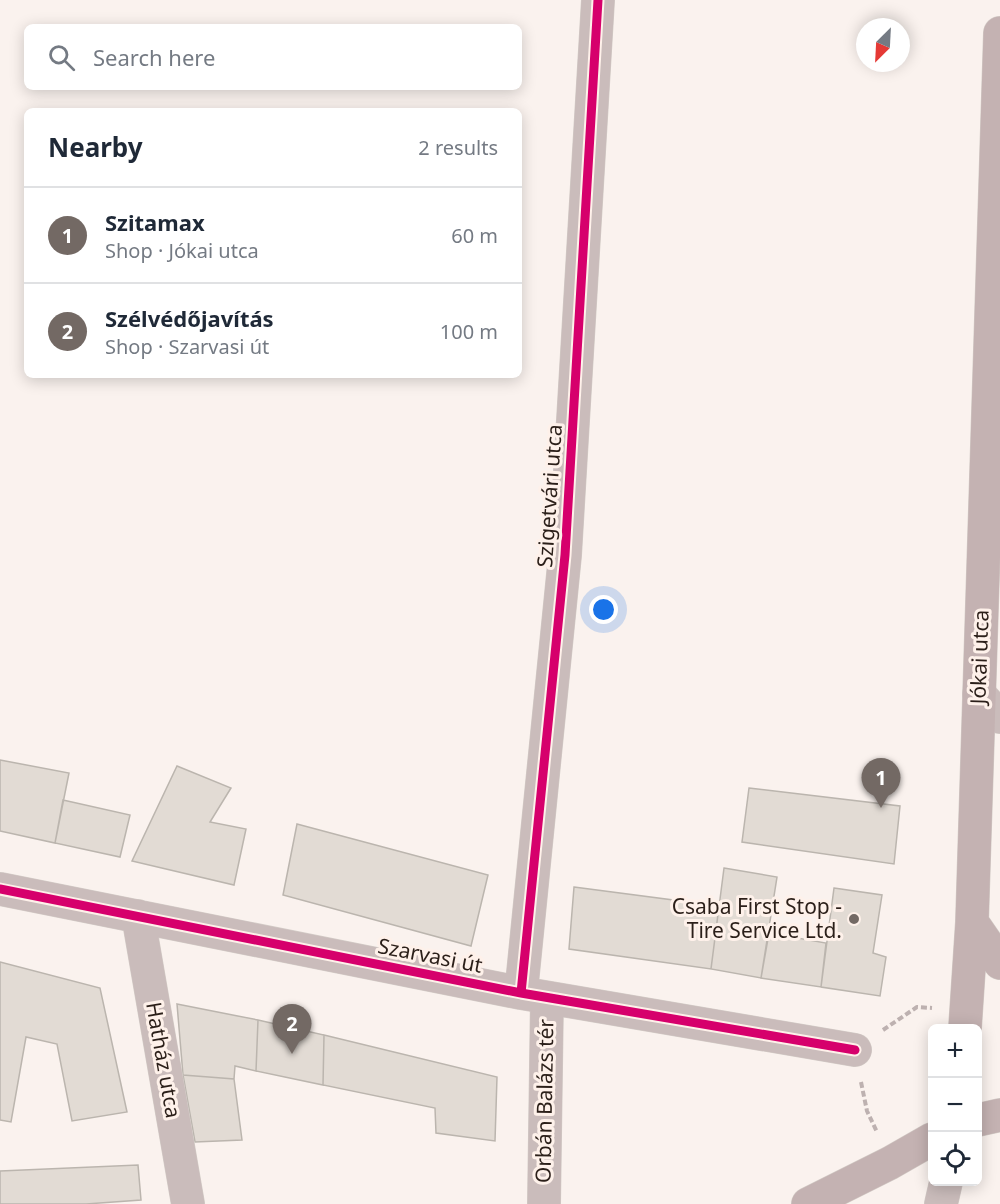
<!DOCTYPE html>
<meta charset="utf-8">
<style>
:root{--surface:#fff;--page:#f2f2f3;--text:#1f2937;--muted:#747a83;--line:#e0e1e3;--accent:#736964}
body{margin:0;font-family:"Noto Sans",sans-serif;background:var(--page);color:var(--text)}
.controls{position:absolute;right:18px;bottom:18px;display:grid;overflow:hidden;border-radius:9px;box-shadow:0 3px 15px #0003}
.controls button{width:54px;height:54px;display:grid;place-items:center;padding:0;border:0;border-bottom:2px solid var(--line);background:var(--surface);color:var(--text);font:30px sans-serif}
.compass{position:absolute;left:856px;top:18px;width:54px;height:54px;border-radius:50%;background:var(--surface);box-shadow:0 3px 15px #0003;rotate:204deg}
.you{position:absolute;left:604px;top:610px;width:21px;height:21px;margin:-15px;border:4px solid #fff;border-radius:50%;background:#1a73e8;box-shadow:0 0 0 9px #1a73e833}
.badge{display:grid;place-items:center;width:39px;height:39px;border-radius:50%;background:var(--accent);color:#fff;font-size:20px;font-weight:700}
.pin{position:absolute;translate:-50% -50px;filter:drop-shadow(0 2px 3px #0008)}
.pin::after{content:'';position:absolute;top:32px;width:21px;height:18px;background:inherit;clip-path:polygon(0 0,100% 0,50% 100%)}
.list{margin:0;padding:0;list-style:none}
h2{display:flex;justify-content:space-between;align-items:center;height:78px;margin:0;padding:0 24px;font-size:26px}
h2 small{font-size:20px;font-weight:400;color:var(--muted)}
.list li{display:grid;grid-template-columns:39px 1fr auto;gap:18px;align-items:center;box-sizing:border-box;height:96px;padding:0 24px;border-top:2px solid var(--line)}
.list b{display:block;font-size:22px;white-space:nowrap}
.list p{margin:0;font-size:20px;white-space:nowrap;color:var(--muted)}
.list em{font-size:20px;font-style:normal;color:var(--muted)}
.icon{flex:none;width:33px;height:33px;fill:none;stroke:currentColor;stroke-width:2;stroke-linecap:round;stroke-linejoin:round}
.map{position:relative;flex:none;width:1000px;height:1204px;overflow:hidden}
.search{position:absolute;background:var(--surface);box-shadow:0 3px 15px #0003;left:24px;top:24px;width:498px;height:66px;display:flex;align-items:center;gap:15px;box-sizing:border-box;padding:0 21px;border-radius:9px;color:var(--muted);font-size:22px}
.panel{position:absolute;background:var(--surface);box-shadow:0 3px 15px #0003;left:24px;top:108px;width:498px;height:270px;border-radius:9px}
.map>svg:first-child{display:block}
</style>
<div class="map">
<svg width="1000" height="1204" viewBox="0 0 1000 1204">
<rect width="100%" height="100%" fill="#faf2ee"/>
<path fill="#e2dbd4" stroke="#bbb5ae" stroke-width="1.5" d="M 0,760 L 69,773 L 55,843 L 0,831 Z
M 177,766 L 231,788 L 210,822 L 246,829 L 234,885 L 132,861 Z
M 749,788 L 900,806 L 894,864 L 742,842 Z
M 63,800 L 130,815 L 120,857 L 55,843 Z
M 297,824 L 488,875 L 471,946 L 283,895 Z
M 724,868 L 777,877 L 761,978 L 711,969 Z
M 574,887 L 719,906 L 711,969 L 569,949 Z
M 834,888 L 882,895 L 873,953 L 886,957 L 880,996 L 821,987 Z
M 769,933 L 826,943 L 821,987 L 761,978 Z
M 0,962 L 100,988 L 127,1112 L 72,1121 L 57,1044 L 26,1037 L 11,1122 L 0,1120 Z
M 177,1004 L 258,1020 L 256,1071 L 235,1066 L 234,1079 L 183,1075 Z
M 258,1020 L 324,1035 L 323,1085 L 256,1071 Z
M 324,1035 L 497,1077 L 495,1141 L 436,1133 L 435,1108 L 323,1085 Z
M 183,1075 L 234,1079 L 242,1140 L 195,1142 Z
M 138,1165 L 141,1200 L 86,1204 L 0,1204 L 0,1171 Z"/>
<g fill="none" stroke-linecap="round" stroke-linejoin="round">
<defs>
<path id="minor" d="M 979,694 L 1000,717
M 0,889 L 521,993 L 855,1050
M 138,916 L 188,1204
M 521,993 L 565,555 L 598,0
M 544,1204 L 547,998
M 941,1204 L 946,1182"/>
<path id="major" d="M 972,922 L 1000,963
M 965,1028 L 972,922 L 1000,33
M 978,1120 L 1000,1115
M 808,1204 L 890,1163 L 932,1139"/>
</defs>
<use href="#minor" stroke="#d4cdc8" stroke-width="34"/>
<use href="#major" stroke="#d4cdc8" stroke-width="34"/>
<path stroke="#bdb1b0" stroke-width="4" stroke-dasharray="6 3" stroke-linecap="butt" d="M 883,1030 L 917,1007 L 932,1008
M 861,1082 L 867,1111 L 877,1132"/>
<use href="#minor" stroke="#cabcbb" stroke-width="33"/>
<use href="#major" stroke="#c4b2b2" stroke-width="33"/>
<defs>
<path id="cycleway" d="M 0,889 L 521,993 L 855,1050
M 521,993 L 565,555 L 598,0"/>
</defs>
<use href="#cycleway" stroke="#fef1ea" stroke-width="13"/>
<use href="#cycleway" stroke="#d6006c" stroke-width="9"/>
</g>
<circle fill="#736964" stroke="#fef1ea" stroke-width="2" cx="854" cy="919" r="6"/>
<g text-anchor="middle" stroke-width="6" stroke-linejoin="round" paint-order="stroke">
<g font-size="21" fill="#2b1f19" stroke="#fef1ea">
<text transform="translate(550 496) rotate(-86)" y="7">Szigetvári utca</text>
<text transform="translate(980 657) rotate(-88)" y="7">Jókai utca</text>
<text transform="translate(430 956) rotate(11)" y="7">Szarvasi út</text>
<text transform="translate(163 1060) rotate(80)" y="7">Hatház utca</text>
<text transform="translate(545 1101) rotate(-89)" y="7">Orbán Balázs tér</text>
</g>
<g font-size="21" fill="#2b1f19" stroke="#fef1ea" text-anchor="end">
<text x="842" y="914">Csaba First Stop -<tspan x="842" dy="24">Tire Service Ltd.</tspan></text>
</g>
</g>
</svg>
<div class="controls">
<button>+</button>
<button>−</button>
<button><svg class="icon" aria-label="locate" viewBox="0 0 24 24"><circle cx="12" cy="12" r="6"/><path d="M12 2v4M12 18v4M2 12h4M18 12h4"/></svg></button>
</div>
<svg class="compass" viewBox="-18 -18 36 36"><path d="M0-13l5 13h-10z" fill="#e53935"/><path d="M0 13l5-13h-10z" fill="#747a83"/></svg>
<div class="you"></div>
<div class="pin badge" style="left:881px;top:808px">1</div>
<div class="pin badge" style="left:292px;top:1054px">2</div>
<div class="search"><svg class="icon" aria-label="search" viewBox="0 0 24 24"><circle cx="10" cy="10" r="6"/><path d="M15 15l6 6"/></svg>Search here</div>
<section class="panel">
<h2>Nearby<small>2 results</small></h2>
<ul class="list">
<li><span class="badge">1</span><div><b>Szitamax</b><p>Shop · Jókai utca</p></div><em>60 m</em></li>
<li><span class="badge">2</span><div><b>Szélvédőjavítás</b><p>Shop · Szarvasi út</p></div><em>100 m</em></li>
</ul>
</section>
</div>
